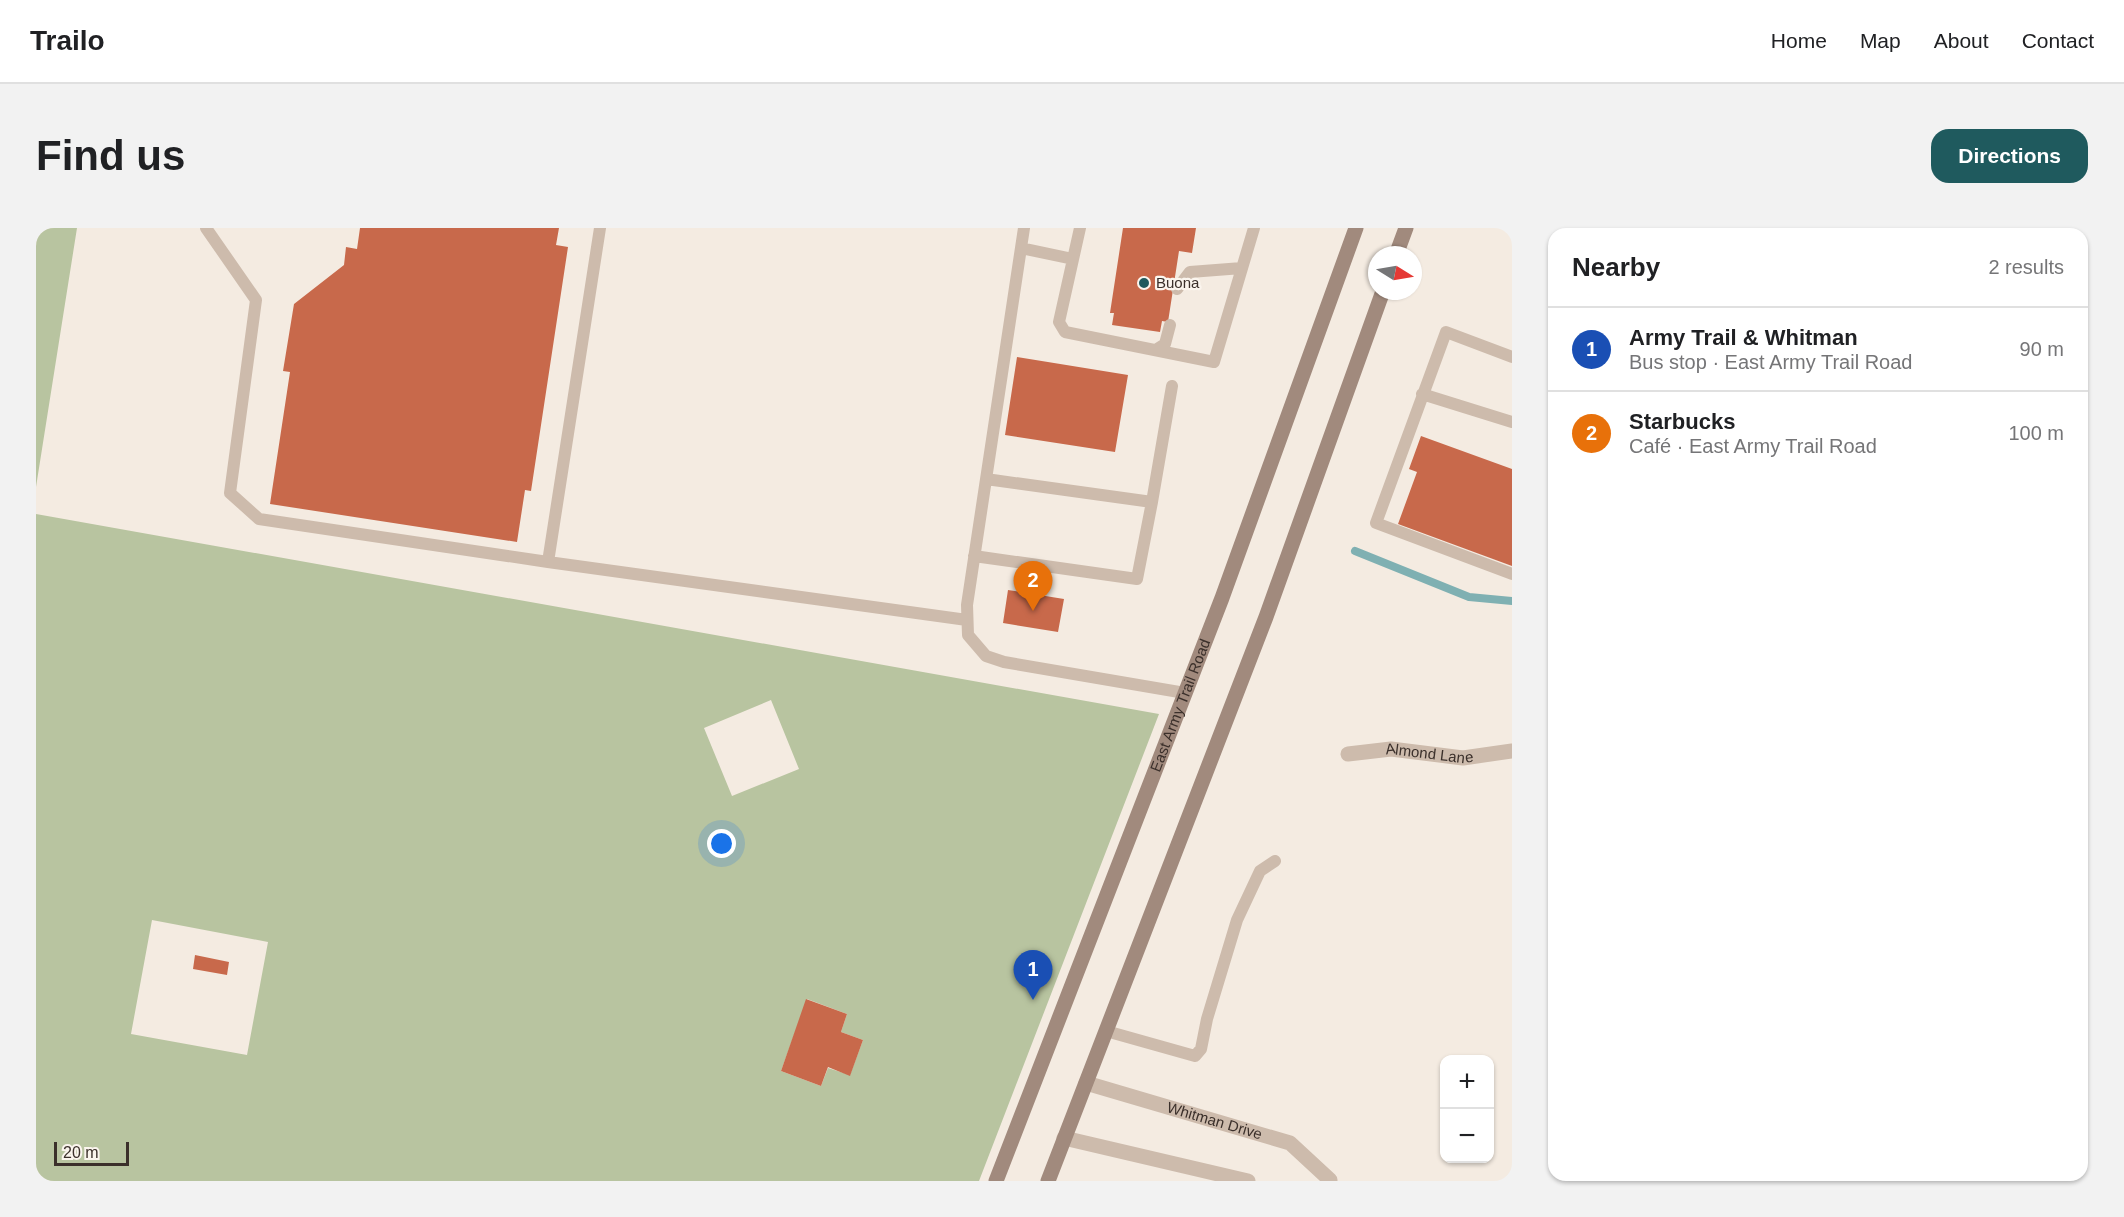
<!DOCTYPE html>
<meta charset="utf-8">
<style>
:root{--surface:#fff;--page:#f2f2f2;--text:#202124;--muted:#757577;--line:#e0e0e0;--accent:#1f5a5e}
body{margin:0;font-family:Arial,sans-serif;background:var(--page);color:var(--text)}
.controls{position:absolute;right:18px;bottom:18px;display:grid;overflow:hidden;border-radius:12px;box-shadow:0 2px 4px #0004}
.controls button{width:54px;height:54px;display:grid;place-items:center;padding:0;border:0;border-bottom:2px solid var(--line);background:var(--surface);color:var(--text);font:30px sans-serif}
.compass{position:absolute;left:1332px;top:18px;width:54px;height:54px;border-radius:50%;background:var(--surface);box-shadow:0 2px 4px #0004;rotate:101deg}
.scale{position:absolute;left:18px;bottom:15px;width:75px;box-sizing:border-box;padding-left:6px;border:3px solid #3b302b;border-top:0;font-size:16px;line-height:21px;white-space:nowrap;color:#3b302b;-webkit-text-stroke:4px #fbf5ee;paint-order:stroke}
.you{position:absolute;left:686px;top:616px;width:21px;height:21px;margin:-15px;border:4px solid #fff;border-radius:50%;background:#1a73e8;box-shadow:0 0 0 9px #1a73e833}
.badge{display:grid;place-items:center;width:39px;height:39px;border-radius:50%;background:var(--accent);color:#fff;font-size:20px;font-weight:700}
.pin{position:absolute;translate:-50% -50px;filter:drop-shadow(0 2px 3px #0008)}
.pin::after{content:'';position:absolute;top:32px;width:21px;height:18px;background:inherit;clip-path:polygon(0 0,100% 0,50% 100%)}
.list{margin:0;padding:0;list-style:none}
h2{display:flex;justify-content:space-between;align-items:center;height:78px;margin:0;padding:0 24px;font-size:26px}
h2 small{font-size:20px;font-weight:400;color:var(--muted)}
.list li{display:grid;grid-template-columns:39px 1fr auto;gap:18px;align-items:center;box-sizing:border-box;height:84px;padding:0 24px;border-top:2px solid var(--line)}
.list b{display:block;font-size:22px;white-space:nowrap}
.list p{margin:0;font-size:20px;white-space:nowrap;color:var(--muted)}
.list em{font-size:20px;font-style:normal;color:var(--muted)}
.map{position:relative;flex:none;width:1476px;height:953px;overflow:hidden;border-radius:18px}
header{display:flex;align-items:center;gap:36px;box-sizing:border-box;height:84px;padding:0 30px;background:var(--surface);border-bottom:2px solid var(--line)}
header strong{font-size:28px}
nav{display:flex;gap:33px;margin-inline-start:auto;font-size:21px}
.intro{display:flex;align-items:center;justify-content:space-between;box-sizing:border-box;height:144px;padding:0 36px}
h1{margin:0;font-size:42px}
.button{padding:15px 27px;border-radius:18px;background:var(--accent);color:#fff;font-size:21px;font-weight:700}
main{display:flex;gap:36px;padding:0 36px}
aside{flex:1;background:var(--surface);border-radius:18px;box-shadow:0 2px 4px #0004}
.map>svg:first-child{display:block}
</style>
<header>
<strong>Trailo</strong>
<nav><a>Home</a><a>Map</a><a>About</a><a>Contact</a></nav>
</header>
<div class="intro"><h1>Find us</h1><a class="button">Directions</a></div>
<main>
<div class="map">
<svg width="1476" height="953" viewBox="0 0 1476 953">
<rect width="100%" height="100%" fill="#f4ebe1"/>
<path fill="#b8c4a0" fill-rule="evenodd" d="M 0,0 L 41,0 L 0,259 Z
M 0,286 L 1123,486 L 943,953 L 0,953 ZM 735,472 L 763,541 L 696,568 L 668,500 ZM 116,692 L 232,714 L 211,827 L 95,806 ZM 771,771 L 811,786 L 805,804 L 827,812 L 814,847 L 792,840 L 785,858 L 745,843 Z"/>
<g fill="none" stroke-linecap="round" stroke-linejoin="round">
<path stroke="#7fb0b2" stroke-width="8" d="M 1319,323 L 1433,369 L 1476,373"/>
</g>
<path fill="#c8694b" d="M 324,0 L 523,0 L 520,17 L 532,19 L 495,263 L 489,262 L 481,314 L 234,276 L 254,144 L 247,143 L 258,76 L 308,37 L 310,19 L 321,21 Z
M 1087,0 L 1160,0 L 1156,25 L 1143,23 L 1132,94 L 1126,93 L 1124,104 L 1076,97 L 1078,85 L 1074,85 Z
M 981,129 L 1092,147 L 1079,224 L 969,207 Z
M 1385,208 L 1476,241 L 1476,338 L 1362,296 L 1381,244 L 1373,241 Z
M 972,362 L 1028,371 L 1022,404 L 967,395 Z
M 159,727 L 193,734 L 191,747 L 157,741 Z
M 770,771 L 811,786 L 805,804 L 827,812 L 814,848 L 792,839 L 785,858 L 745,843 Z"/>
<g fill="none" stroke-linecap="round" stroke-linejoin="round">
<path stroke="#cdbbac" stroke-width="12" d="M 170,0 L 220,72 L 194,265 L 223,291 L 512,334 L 931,392
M 988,0 L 931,377 L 932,407 L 950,428 L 968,434 L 1149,465
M 1044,0 L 1023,94 L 1029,104 L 1178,134 L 1218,0
M 985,20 L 1037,31
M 1141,61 L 1154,44 L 1206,40
M 1121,121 L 1129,116 L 1134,97
M 1476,129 L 1410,104 L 1340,295 L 1476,346
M 1386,166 L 1476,194
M 1116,274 L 1136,158
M 938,328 L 1101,351 L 1116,274 L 950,251
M 512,334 L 564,0
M 1070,803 L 1159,828 L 1165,821 L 1171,791 L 1201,692 L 1224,643 L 1239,633"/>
<g stroke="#cdbbac" stroke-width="15">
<path id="s1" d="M 1312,526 L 1355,521 L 1427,530 L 1476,523"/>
<path id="s2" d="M 1050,855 L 1254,915 L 1294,952"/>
<path d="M 1028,910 L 1212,953"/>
</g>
<g stroke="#a18a7d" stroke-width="15">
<path d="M 1360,27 L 1370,0"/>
<path id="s3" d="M 960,953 L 1186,370 L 1320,0"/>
<path d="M 1012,953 L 1230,389 L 1347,63"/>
</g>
</g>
<circle fill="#1f5a5e" stroke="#fbf5ee" stroke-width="2" cx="1108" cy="55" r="6"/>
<g text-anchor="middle" stroke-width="4.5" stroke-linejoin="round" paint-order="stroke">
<g font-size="15" fill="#3b302b" stroke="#fbf5ee" text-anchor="start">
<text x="1120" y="60">Buona</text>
</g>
<g font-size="15" fill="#3b302b" stroke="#fbf5ee">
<text dy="5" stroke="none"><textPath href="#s3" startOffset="510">East Army Trail Road</textPath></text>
<text dy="5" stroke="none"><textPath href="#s1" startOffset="82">Almond Lane</textPath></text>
<text dy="5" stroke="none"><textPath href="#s2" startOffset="134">Whitman Drive</textPath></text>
</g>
</g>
</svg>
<div class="controls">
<button>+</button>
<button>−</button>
</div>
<svg class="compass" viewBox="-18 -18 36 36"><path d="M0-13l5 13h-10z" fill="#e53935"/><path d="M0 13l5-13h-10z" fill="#757577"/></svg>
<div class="scale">20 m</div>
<div class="you"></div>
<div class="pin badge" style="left:997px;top:772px;background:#1a4fb4">1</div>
<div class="pin badge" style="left:997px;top:383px;background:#e8710a">2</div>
</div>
<aside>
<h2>Nearby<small>2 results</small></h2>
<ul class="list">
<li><span class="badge" style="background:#1a4fb4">1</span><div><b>Army Trail &amp; Whitman</b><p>Bus stop · East Army Trail Road</p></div><em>90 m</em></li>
<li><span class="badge" style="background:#e8710a">2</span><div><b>Starbucks</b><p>Café · East Army Trail Road</p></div><em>100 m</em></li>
</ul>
</aside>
</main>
